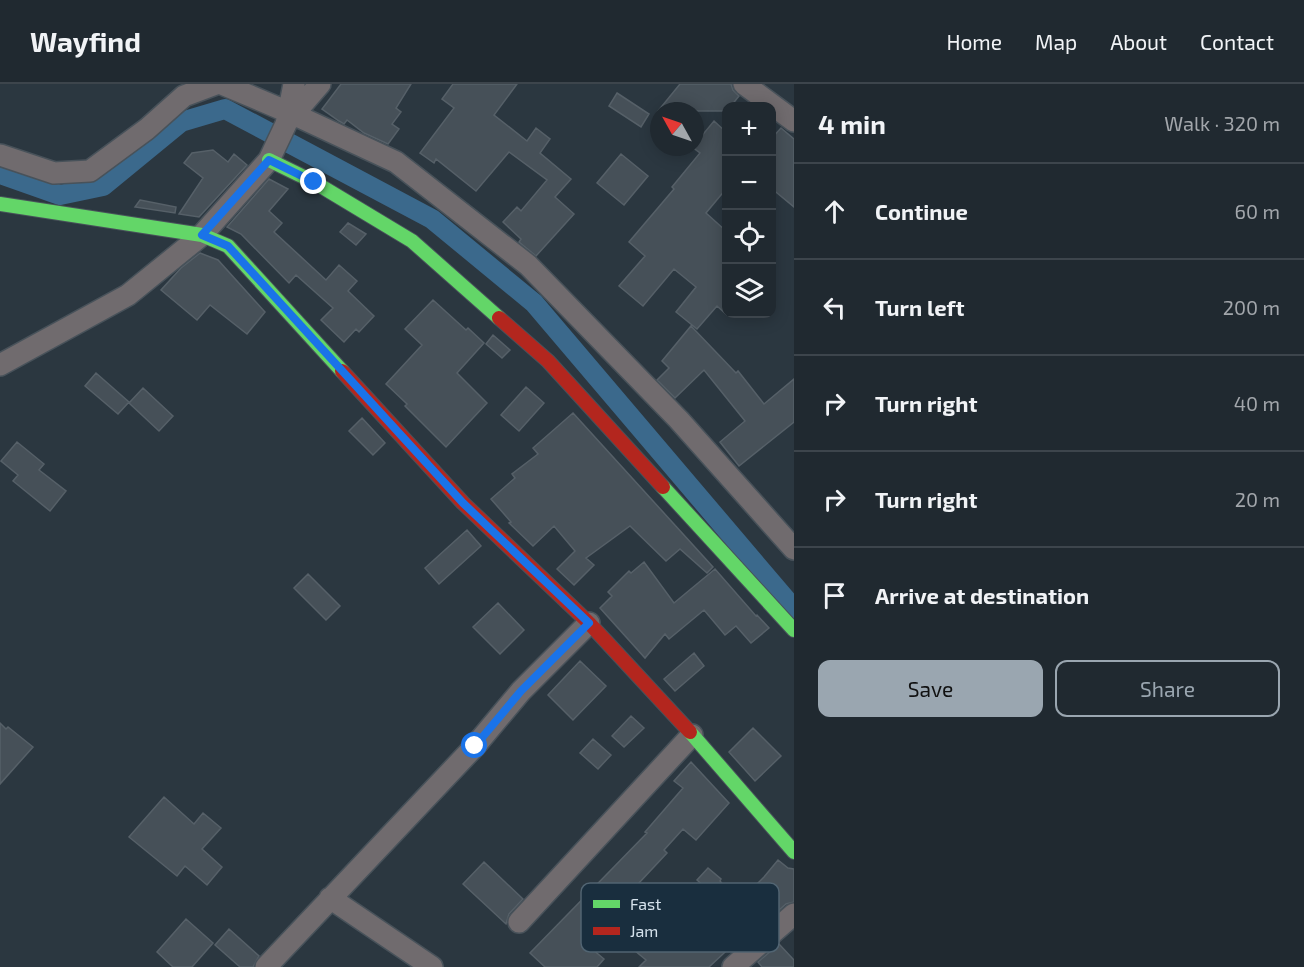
<!DOCTYPE html>
<meta charset="utf-8">
<style>
:root{--surface:#202930;--page:#2d353c;--text:#f1f3f6;--muted:#a2a6ab;--line:#3d454c;--accent:#9aa6b0}
body{margin:0;font-family:"Exo 2",sans-serif;background:var(--page);color:var(--text)}
.controls{position:absolute;right:18px;top:18px;display:grid;overflow:hidden;border-radius:12px;box-shadow:0 3px 15px #0003}
.controls button{width:54px;height:54px;display:grid;place-items:center;padding:0;border:0;border-bottom:2px solid var(--line);background:var(--surface);color:var(--text);font:30px sans-serif}
.compass{position:absolute;left:650px;top:18px;width:54px;height:54px;border-radius:50%;background:var(--surface);box-shadow:0 3px 15px #0003;rotate:310deg}
.stop{position:absolute;width:18px;height:18px;margin:-14px;border:4px solid #1a73e8;border-radius:50%;background:#fff}
.stop.end{background:#1a73e8;border-color:#fff;box-shadow:0 2px 6px #0008}
.list{margin:0;padding:0;list-style:none}
h2{display:flex;justify-content:space-between;align-items:center;height:78px;margin:0;padding:0 24px;font-size:26px}
h2 small{font-size:20px;font-weight:400;color:var(--muted)}
.list li{display:grid;grid-template-columns:39px 1fr auto;gap:18px;align-items:center;box-sizing:border-box;height:96px;padding:0 24px;border-top:2px solid var(--line)}
.list b{display:block;font-size:22px;white-space:nowrap}
.list em{font-size:20px;font-style:normal;color:var(--muted)}
.actions{display:flex;gap:12px;padding:18px 24px}
.actions a{flex:1;padding:14px 0;border:2px solid var(--accent);border-radius:12px;text-align:center;font-size:21px;color:var(--accent)}
.actions .main{background:var(--accent);color:#111}
.icon{flex:none;width:33px;height:33px;fill:none;stroke:currentColor;stroke-width:2;stroke-linecap:round;stroke-linejoin:round}
.map{position:relative;flex:none;width:794px;height:883px;overflow:hidden}
header{display:flex;align-items:center;gap:36px;box-sizing:border-box;height:84px;padding:0 30px;background:var(--surface);border-bottom:2px solid var(--line)}
header strong{font-size:28px}
nav{display:flex;gap:33px;margin-inline-start:auto;font-size:21px}
main{display:flex}
aside{flex:1;background:var(--surface)}
.map>svg:first-child{display:block}
</style>
<header>
<strong>Wayfind</strong>
<nav><a>Home</a><a>Map</a><a>About</a><a>Contact</a></nav>
</header>
<main>
<div class="map">
<svg width="794" height="883" viewBox="0 0 794 883">
<rect width="100%" height="100%" fill="#2b3740"/>
<g fill="none" stroke-linecap="round" stroke-linejoin="round">
<path stroke="#3b698c" stroke-width="20" d="M 0,90 L 60,111 L 103,102 L 181,38 L 225,25 L 432,135 L 534,219 L 794,525"/>
</g>
<path fill="#465058" stroke="#566068" stroke-width="1.5" d="M 341,0 L 411,0 L 396,24 L 401,28 L 392,40 L 399,45 L 388,60 L 364,49 L 347,36 L 344,40 L 339,37 L 322,25 Z
M 453,0 L 517,0 L 494,31 L 527,57 L 536,44 L 550,55 L 540,69 L 571,95 L 555,113 L 574,130 L 536,172 L 519,158 L 521,155 L 503,138 L 517,123 L 521,127 L 547,96 L 509,68 L 476,107 L 436,75 L 434,79 L 420,69 L 454,24 L 442,15 Z
M 680,0 L 731,0 L 733,6 L 739,12 L 731,22 L 726,22 L 726,27 L 658,27 Z
M 617,9 L 649,30 L 641,43 L 609,22 Z
M 714,37 L 726,48 L 726,105 L 706,129 L 726,147 L 726,230 L 717,222 L 697,245 L 676,228 L 696,203 L 674,185 L 643,222 L 619,202 L 645,172 L 629,158 L 674,105 L 672,103 L 700,69 L 692,63 L 695,63 L 695,60 Z
M 781,44 L 794,55 L 794,123 L 771,104 L 771,55 Z
M 213,66 L 228,78 L 234,70 L 247,81 L 199,133 L 179,130 L 203,94 L 184,79 L 192,69 Z
M 621,70 L 648,92 L 624,121 L 597,99 Z
M 269,95 L 288,105 L 269,127 L 282,139 L 274,148 L 326,196 L 339,181 L 357,197 L 348,207 L 374,232 L 359,248 L 356,245 L 344,258 L 321,236 L 333,224 L 296,191 L 289,199 L 241,150 L 227,143 Z
M 140,116 L 176,123 L 175,129 L 135,123 Z
M 348,139 L 366,150 L 356,161 L 340,148 Z
M 200,169 L 218,176 L 265,228 L 247,250 L 210,221 L 197,236 L 161,206 L 181,184 Z
M 433,216 L 466,246 L 468,244 L 484,259 L 457,289 L 487,319 L 446,363 L 405,322 L 407,320 L 386,300 L 422,261 L 405,245 Z
M 691,242 L 736,289 L 738,287 L 764,320 L 794,295 L 794,338 L 739,382 L 720,358 L 745,337 L 704,286 L 675,314 L 657,296 L 669,284 L 662,277 Z
M 493,251 L 510,266 L 502,274 L 486,260 Z
M 96,289 L 129,318 L 118,330 L 85,302 Z
M 526,303 L 544,319 L 519,347 L 501,331 Z
M 143,304 L 173,332 L 159,347 L 129,319 Z
M 573,329 L 713,483 L 707,489 L 680,465 L 666,477 L 630,442 L 586,474 L 594,481 L 574,501 L 557,485 L 575,467 L 554,442 L 533,462 L 509,439 L 511,438 L 491,415 L 515,394 L 512,390 L 538,370 L 533,364 Z
M 362,334 L 385,359 L 373,371 L 349,347 Z
M 17,358 L 44,380 L 39,386 L 66,407 L 50,427 L 13,397 L 18,391 L 1,377 Z
M 467,446 L 481,462 L 439,500 L 425,484 Z
M 644,478 L 674,519 L 715,485 L 756,532 L 757,531 L 769,544 L 751,559 L 736,542 L 725,551 L 704,526 L 669,555 L 665,550 L 645,574 L 600,524 L 612,512 L 608,508 L 629,487 L 631,489 Z
M 308,490 L 340,522 L 326,536 L 294,504 Z
M 498,519 L 524,546 L 500,570 L 473,543 Z
M 694,569 L 704,582 L 675,607 L 664,595 Z
M 580,577 L 606,602 L 573,636 L 548,611 Z
M 631,632 L 644,644 L 624,663 L 612,652 Z
M 0,639 L 6,645 L 8,643 L 33,663 L 0,700 Z
M 753,644 L 781,672 L 755,697 L 729,668 Z
M 593,655 L 611,671 L 598,685 L 580,669 Z
M 691,678 L 729,719 L 696,756 L 683,745 L 664,766 L 667,769 L 624,815 L 648,836 L 655,828 L 690,856 L 726,822 L 697,796 L 708,784 L 721,795 L 720,797 L 738,819 L 764,793 L 778,776 L 788,784 L 794,785 L 794,818 L 786,820 L 741,860 L 738,856 L 709,883 L 639,883 L 646,876 L 628,861 L 633,856 L 609,833 L 585,859 L 604,875 L 597,883 L 545,883 L 530,869 L 647,749 L 645,748 L 683,704 L 674,697 Z
M 164,713 L 194,740 L 203,729 L 221,744 L 202,765 L 222,783 L 207,801 L 185,782 L 177,792 L 129,753 Z
M 484,778 L 523,815 L 509,830 L 506,840 L 463,800 Z
M 186,835 L 213,859 L 192,883 L 173,883 L 157,868 Z
M 229,845 L 259,872 L 253,883 L 240,883 L 215,861 Z
M 779,860 L 794,876 L 794,883 L 762,883 L 758,878 Z"/>
<g fill="none" stroke-linecap="round" stroke-linejoin="round">
<defs>
<path id="street" d="M 222,0 L 288,28
M 744,0 L 794,37
M 293,30 L 396,78 L 528,181 L 679,336 L 794,465
M 288,37 L 320,0
M 0,71 L 54,89 L 90,87 L 147,45 L 184,12 L 216,0
M 0,281 L 128,211 L 202,151 L 269,76 L 286,40 L 294,0
M 330,814 L 432,883
M 519,838 L 692,651
M 266,883 L 475,662 L 521,607 L 589,539
M 733,883 L 794,830"/>
<path id="fast" d="M 269,76 L 314,98 L 412,157 L 499,234
M 0,120 L 202,151 L 228,162 L 342,287
M 663,403 L 794,546
M 690,648 L 794,768"/>
<path id="jam" d="M 499,234 L 548,277 L 663,403
M 342,287 L 463,419 L 589,539 L 690,648"/>
</defs>
<use href="#street" stroke="#48525a" stroke-width="24"/>
<use href="#fast" stroke="#48525a" stroke-width="16"/>
<use href="#jam" stroke="#48525a" stroke-width="16"/>
<use href="#street" stroke="#706b6e" stroke-width="21"/>
<use href="#fast" stroke="#63d668" stroke-width="14"/>
<use href="#jam" stroke="#b3261e" stroke-width="14"/>
</g>
<g fill="none" stroke-linecap="round" stroke-linejoin="round">
<path stroke="#1a73e8" stroke-width="8" d="M 314,98 L 269,76 L 202,151 L 228,162 L 463,419 L 589,539 L 521,607 L 475,662"/>
</g>
<rect x="581" y="799" width="198" height="69" rx="9" fill="#192e3e" stroke="#516472" stroke-width="1.5"/>
<rect x="593" y="816" width="27" height="8" fill="#63d668"/>
<rect x="593" y="843" width="27" height="8" fill="#b3261e"/>
<g font-size="16" fill="#d5e2ec">
<text x="630" y="826">Fast</text>
<text x="630" y="853">Jam</text>
</g>
</svg>
<div class="controls">
<button>+</button>
<button>−</button>
<button><svg class="icon" aria-label="locate" viewBox="0 0 24 24"><circle cx="12" cy="12" r="6"/><path d="M12 2v4M12 18v4M2 12h4M18 12h4"/></svg></button>
<button><svg class="icon" aria-label="layers" viewBox="0 0 24 24"><path d="M12 4l9 5-9 5-9-5zM3 14l9 5 9-5"/></svg></button>
</div>
<svg class="compass" viewBox="-18 -18 36 36"><path d="M0-13l5 13h-10z" fill="#e53935"/><path d="M0 13l5-13h-10z" fill="#a2a6ab"/></svg>
<div class="stop" style="left:475px;top:662px"></div>
<div class="stop end" style="left:314px;top:98px"></div>
</div>
<aside>
<h2>4 min<small>Walk · 320 m</small></h2>
<ul class="list">
<li><svg class="icon" aria-label="ahead" viewBox="0 0 24 24"><path d="M12 20V5M6 11l6-6 6 6"/></svg><div><b>Continue</b></div><em>60 m</em></li>
<li><svg class="icon" aria-label="left" viewBox="0 0 24 24"><path d="M17 20v-9H6M10 6l-5 5 5 5"/></svg><div><b>Turn left</b></div><em>200 m</em></li>
<li><svg class="icon" aria-label="right" viewBox="0 0 24 24"><path d="M7 20v-9h11M14 6l5 5-5 5"/></svg><div><b>Turn right</b></div><em>40 m</em></li>
<li><svg class="icon" aria-label="right" viewBox="0 0 24 24"><path d="M7 20v-9h11M14 6l5 5-5 5"/></svg><div><b>Turn right</b></div><em>20 m</em></li>
<li><svg class="icon" aria-label="arrive" viewBox="0 0 24 24"><path d="M6 21V4h12l-3 4 3 4H6"/></svg><div><b>Arrive at destination</b></div></li>
</ul>
<div class="actions"><a class="main">Save</a><a>Share</a></div>
</aside>
</main>
